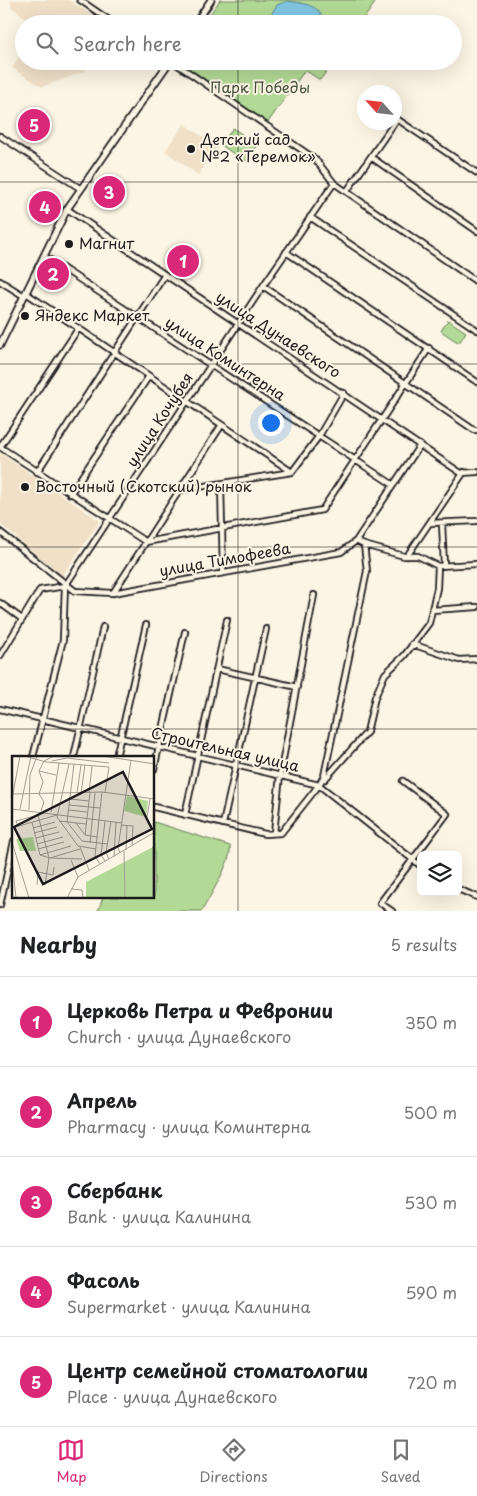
<!DOCTYPE html>
<meta charset="utf-8">
<style>
:root{--surface:#fff;--page:#f2f2f2;--text:#202124;--muted:#757577;--line:#e0e0e0;--accent:#db2777}
body{margin:0;font-family:"Playpen Sans",sans-serif;background:var(--page);color:var(--text)}
.controls{position:absolute;right:15px;bottom:15px;display:grid;overflow:hidden;border-radius:8px;box-shadow:0 5px 20px #0002}
.controls button{width:45px;height:45px;display:grid;place-items:center;padding:0;border:0;border-bottom:1px solid var(--line);background:var(--surface);color:var(--text);font:25px sans-serif}
.compass{position:absolute;left:357px;top:85px;width:45px;height:45px;border-radius:50%;background:var(--surface);box-shadow:0 5px 20px #0002;rotate:297deg}
.you{position:absolute;left:270px;top:422px;width:18px;height:18px;margin:-12px;border:4px solid #fff;border-radius:50%;background:#1a73e8;box-shadow:0 0 0 8px #1a73e833}
.badge{display:grid;place-items:center;width:32px;height:32px;border-radius:50%;background:var(--accent);color:#fff;font-size:16px;font-weight:700}
.pin{position:absolute;translate:-50% -50%;border:2px solid #fff;box-shadow:0 1px 5px #0006}
.list{margin:0;padding:0;list-style:none}
h2{display:flex;justify-content:space-between;align-items:center;height:65px;margin:0;padding:0 20px;font-size:21px}
h2 small{font-size:16px;font-weight:400;color:var(--muted)}
.list li{display:grid;grid-template-columns:32px 1fr auto;gap:15px;align-items:center;box-sizing:border-box;height:90px;padding:0 20px;border-top:1px solid var(--line)}
.list b{display:block;font-size:19px;white-space:nowrap}
.list p{margin:0;font-size:16px;white-space:nowrap;color:var(--muted)}
.list em{font-size:16px;font-style:normal;color:var(--muted)}
.icon{flex:none;width:28px;height:28px;fill:none;stroke:currentColor;stroke-width:2;stroke-linecap:round;stroke-linejoin:round}
.map{position:relative;flex:none;width:477px;height:911px;overflow:hidden}
.search{position:absolute;background:var(--surface);box-shadow:0 5px 20px #0002;left:15px;right:15px;top:15px;height:55px;display:flex;align-items:center;gap:12px;box-sizing:border-box;padding:0 18px;border-radius:28px;color:var(--muted);font-size:19px}
.sheet{height:515px;background:var(--surface)}
nav{display:flex;justify-content:space-around;align-items:center;box-sizing:border-box;height:70px;border-top:1px solid var(--line);background:var(--surface);font-size:14px;color:var(--muted)}
nav a{display:grid;justify-items:center;gap:2px}
nav .on{color:var(--accent)}
.map>svg:first-child{display:block}
</style>
<div class="map">
<svg width="477" height="911" viewBox="0 0 477 911">
<rect width="100%" height="100%" fill="#fcf5e5"/>
<filter id="ink" filterUnits="userSpaceOnUse"><feTurbulence type="fractalNoise" baseFrequency=".02" numOctaves="2"/><feDisplacementMap in="SourceGraphic" scale="10" xChannelSelector="R" yChannelSelector="G"/><feConvolveMatrix kernelMatrix="1 2 1 2 8 2 1 2 1" color-interpolation-filters="sRGB"/></filter>
<g filter="url(#ink)">
<path fill="#f0e0c8" d="M 11,0 L 69,0 L 106,24 L 34,24 L 11,7 Z
M 24,50 L 24,61 L 93,61 L 85,71 L 42,87 L 12,68 Z
M 184,124 L 218,147 L 198,175 L 165,151 Z
M 0,453 L 100,521 L 62,576 L 0,524 Z"/>
<path fill="#b2d995" stroke="#677a58" d="M 220,0 L 370,0 L 375,3 L 360,24 L 203,24 Z
M 177,61 L 334,61 L 320,80 L 305,70 L 266,125 Z
M 233,128 L 257,145 L 245,162 L 221,145 Z
M 448,320 L 466,332 L 459,343 L 441,331 Z
M 154,822 L 230,846 C 233,860 209,897 202,911 L 98,911 L 103,897 L 154,897 Z"/>
<path fill="#80c5e1" stroke="#588192" d="M 288,1 C 305,4 321,4 324,24 L 265,24 L 277,5 Z"/>
<g fill="none" stroke-linecap="round" stroke-linejoin="round">
<defs>
<path id="street" d="M 80,0 L 115,24
M 172,61 L 315,159 L 334,183 L 477,282
M 0,136 L 81,189
M 371,157 L 477,231
M 347,191 L 397,119 L 477,173
M 67,209 L 461,473 L 477,472
M 310,217 L 477,330
M 286,252 L 477,382
M 44,256 L 392,484
M 0,281 L 24,296
M 263,286 L 474,430 L 477,430
M 26,293 L 292,472
M 0,447 L 146,542 L 322,510 L 429,348
M 0,447 L 78,329
M 37,472 L 164,276
M 221,485 L 223,573
M 180,490 L 292,472 L 319,436 L 344,393
M 70,494 L 149,376
M 430,523 L 477,521
M 442,523 L 444,566
M 0,532 L 75,591 L 113,593 L 341,552 L 356,541 L 420,445
M 356,541 L 364,545 L 404,556 L 418,556 L 438,566 L 477,564
M 407,556 L 464,472
M 113,593 L 221,426
M 0,603 L 22,619
M 432,610 L 477,607
M 412,644 L 459,660 L 477,659
M 0,656 L 40,590 L 65,586 L 263,286 L 334,183
M 217,669 L 297,687
M 0,709 L 319,785 L 421,866
M 33,757 L 63,640 L 65,586
M 74,757 L 103,627
M 116,757 L 146,625
M 154,769 L 185,632
M 325,779 L 367,732 L 375,697 L 385,674 L 404,656 L 429,623 L 437,588 L 438,566
M 154,807 L 265,834 L 281,833 L 319,785 L 324,776 L 367,571 L 364,545
M 185,815 L 227,620
M 223,824 L 266,629
M 274,833 L 280,775 L 314,595
M 458,889 L 477,897
M 0,905 L 14,841
M 392,911 L 380,903 L 447,814 L 403,781"/>
<path id="secondary" d="M 195,24 L 211,0
M 0,345 L 67,209 L 170,61"/>
</defs>
<use href="#street" stroke="#1c1c1c" stroke-width="8"/>
<use href="#secondary" stroke="#1c1c1c" stroke-width="9"/>
<use href="#street" stroke="#fcf5e5" stroke-width="4.5"/>
<use href="#secondary" stroke="#fcf5e5" stroke-width="5.5"/>
</g>
</g>
<path fill="none" stroke="#1c1c1c" stroke-width="1" stroke-opacity="0.55" d="M 238,0 L 238,24M 238,61 L 238,911M 0,182 L 477,182M 0,364 L 477,364M 0,547 L 477,547M 0,729 L 477,729"/>
<g fill="#1c1c1c" stroke="#fcf5e5" stroke-width="2">
<circle cx="191" cy="149" r="5"/>
<circle cx="69" cy="244" r="5"/>
<circle cx="25" cy="316" r="5"/>
<circle cx="25" cy="487" r="5"/>
</g>
<g text-anchor="middle" stroke-width="4" stroke-linejoin="round" paint-order="stroke">
<g font-size="15" fill="#495540" stroke="#fcf5e5">
<text x="260" y="93">Парк Победы</text>
</g>
<g font-size="15" fill="#1c1c1c" stroke="#fcf5e5" text-anchor="start">
<text x="201" y="145">Детский сад<tspan x="201" dy="17">№2 «Теремок»</tspan></text>
<text x="79" y="249">Магнит</text>
<text x="35" y="321">Яндекс Маркет</text>
<text x="35" y="492">Восточный (Скотский) рынок</text>
</g>
<g font-size="15" fill="#1c1c1c" stroke="#fcf5e5">
<text transform="translate(278 335) rotate(33)" y="5">улица Дунаевского</text>
<text transform="translate(225 359) rotate(33)" y="5">улица Коминтерна</text>
<text transform="translate(160 420) rotate(-57)" y="5">улица Кочубея</text>
<text transform="translate(225 560) rotate(-10)" y="5">улица Тимофеева</text>
<text transform="translate(225 750) rotate(13)" y="5">Строительная улица</text>
</g>
</g>
<g transform="translate(12 756)">
<rect width="142" height="142" fill="#fcf5e5"/>
<path d="M 115,40 L 136,45 L 134,61 L 112,55 ZM 21,81 L 24,95 L 8,95 L 4,83 ZM 141,91 L 142,142 L 74,142 L 74,126 Z" fill="#b2d995"/>
<path fill="none" stroke="#a29e95" stroke-width="1" d="M 13,0 L 34,6 L 97,11M 90,0 L 143,8M 40,5 L 55,2 L 97,7M 57,8 L 45,61 L 66,90 L 84,93M 62,8 L 55,66 L 70,85 L 96,88M 27,15 L 44,19M 65,37 L 69,9M 69,37 L 73,9M 77,37 L 80,10M 93,37 L 97,11M 0,38 L 90,36 L 143,43M 0,43 L 8,0M 58,43 L 77,45M 57,49 L 88,52M 0,53 L 110,67M 8,53 L 19,0M 17,54 L 18,19 L 25,0M 56,54 L 75,56M 29,55 L 32,46 L 27,38 L 31,26 L 27,15 L 32,5 L 42,0M 39,56 L 47,7M 135,61 L 138,43M 47,65 L 74,68M 20,66 L 28,99M 64,67 L 73,79 L 85,81M 109,69 L 121,70 L 120,90M 6,70 L 4,65 L 26,59 L 37,102 L 33,129M 0,72 L 45,59M 21,72 L 43,66M 22,77 L 45,71M 73,79 L 78,37M 24,82 L 47,76M 0,86 L 17,142M 78,87 L 83,37M 25,88 L 51,81M 68,91 L 77,114M 26,93 L 52,86M 114,94 L 115,70M 112,95 L 113,142M 108,97 L 106,92 L 119,4M 28,99 L 38,102 L 68,93M 28,99 L 59,90M 102,101 L 104,66M 39,102 L 70,103M 97,103 L 94,97 L 99,65M 0,104 L 4,142M 59,104 L 66,121M 93,105 L 89,99 L 93,65M 88,108 L 83,100 L 90,36M 25,129 L 26,116 L 41,119 L 42,111M 59,133 L 70,134 L 71,142M 55,142 L 66,121 L 143,76M 141,142 L 141,90"/>
<path fill="#1c1c1c" fill-opacity="0.15" stroke="#1c1c1c" stroke-width="2.5" d="M 111,16 L 140,73 L 31,128 L 2,71 Z"/>
<rect width="142" height="142" fill="none" stroke="#1c1c1c" stroke-width="2.5"/>
</g>
</svg>
<div class="controls">
<button><svg class="icon" aria-label="layers" viewBox="0 0 24 24"><path d="M12 4l9 5-9 5-9-5zM3 14l9 5 9-5"/></svg></button>
</div>
<svg class="compass" viewBox="-18 -18 36 36"><path d="M0-13l5 13h-10z" fill="#e53935"/><path d="M0 13l5-13h-10z" fill="#757577"/></svg>
<div class="you"></div>
<div class="pin badge" style="left:183px;top:261px">1</div>
<div class="pin badge" style="left:53px;top:274px">2</div>
<div class="pin badge" style="left:109px;top:192px">3</div>
<div class="pin badge" style="left:45px;top:207px">4</div>
<div class="pin badge" style="left:34px;top:125px">5</div>
<div class="search"><svg class="icon" aria-label="search" viewBox="0 0 24 24"><circle cx="10" cy="10" r="6"/><path d="M15 15l6 6"/></svg>Search here</div>
</div>
<section class="sheet">
<h2>Nearby<small>5 results</small></h2>
<ul class="list">
<li><span class="badge">1</span><div><b>Церковь Петра и Февронии</b><p>Church · улица Дунаевского</p></div><em>350 m</em></li>
<li><span class="badge">2</span><div><b>Апрель</b><p>Pharmacy · улица Коминтерна</p></div><em>500 m</em></li>
<li><span class="badge">3</span><div><b>Сбербанк</b><p>Bank · улица Калинина</p></div><em>530 m</em></li>
<li><span class="badge">4</span><div><b>Фасоль</b><p>Supermarket · улица Калинина</p></div><em>590 m</em></li>
<li><span class="badge">5</span><div><b>Центр cемейной cтоматологии</b><p>Place · улица Дунаевского</p></div><em>720 m</em></li>
</ul>
</section>
<nav>
<a class="on"><svg class="icon" aria-label="map" viewBox="0 0 24 24"><path d="M3 6l6-2 6 2 6-2v14l-6 2-6-2-6 2zM9 4v14M15 6v14"/></svg>Map</a>
<a><svg class="icon" aria-label="directions" viewBox="0 0 24 24"><path d="M12 3l9 9-9 9-9-9zM9 14v-3h6M13 9l2 2-2 2"/></svg>Directions</a>
<a><svg class="icon" aria-label="saved" viewBox="0 0 24 24"><path d="M7 4h10v16l-5-4-5 4z"/></svg>Saved</a>
</nav>
